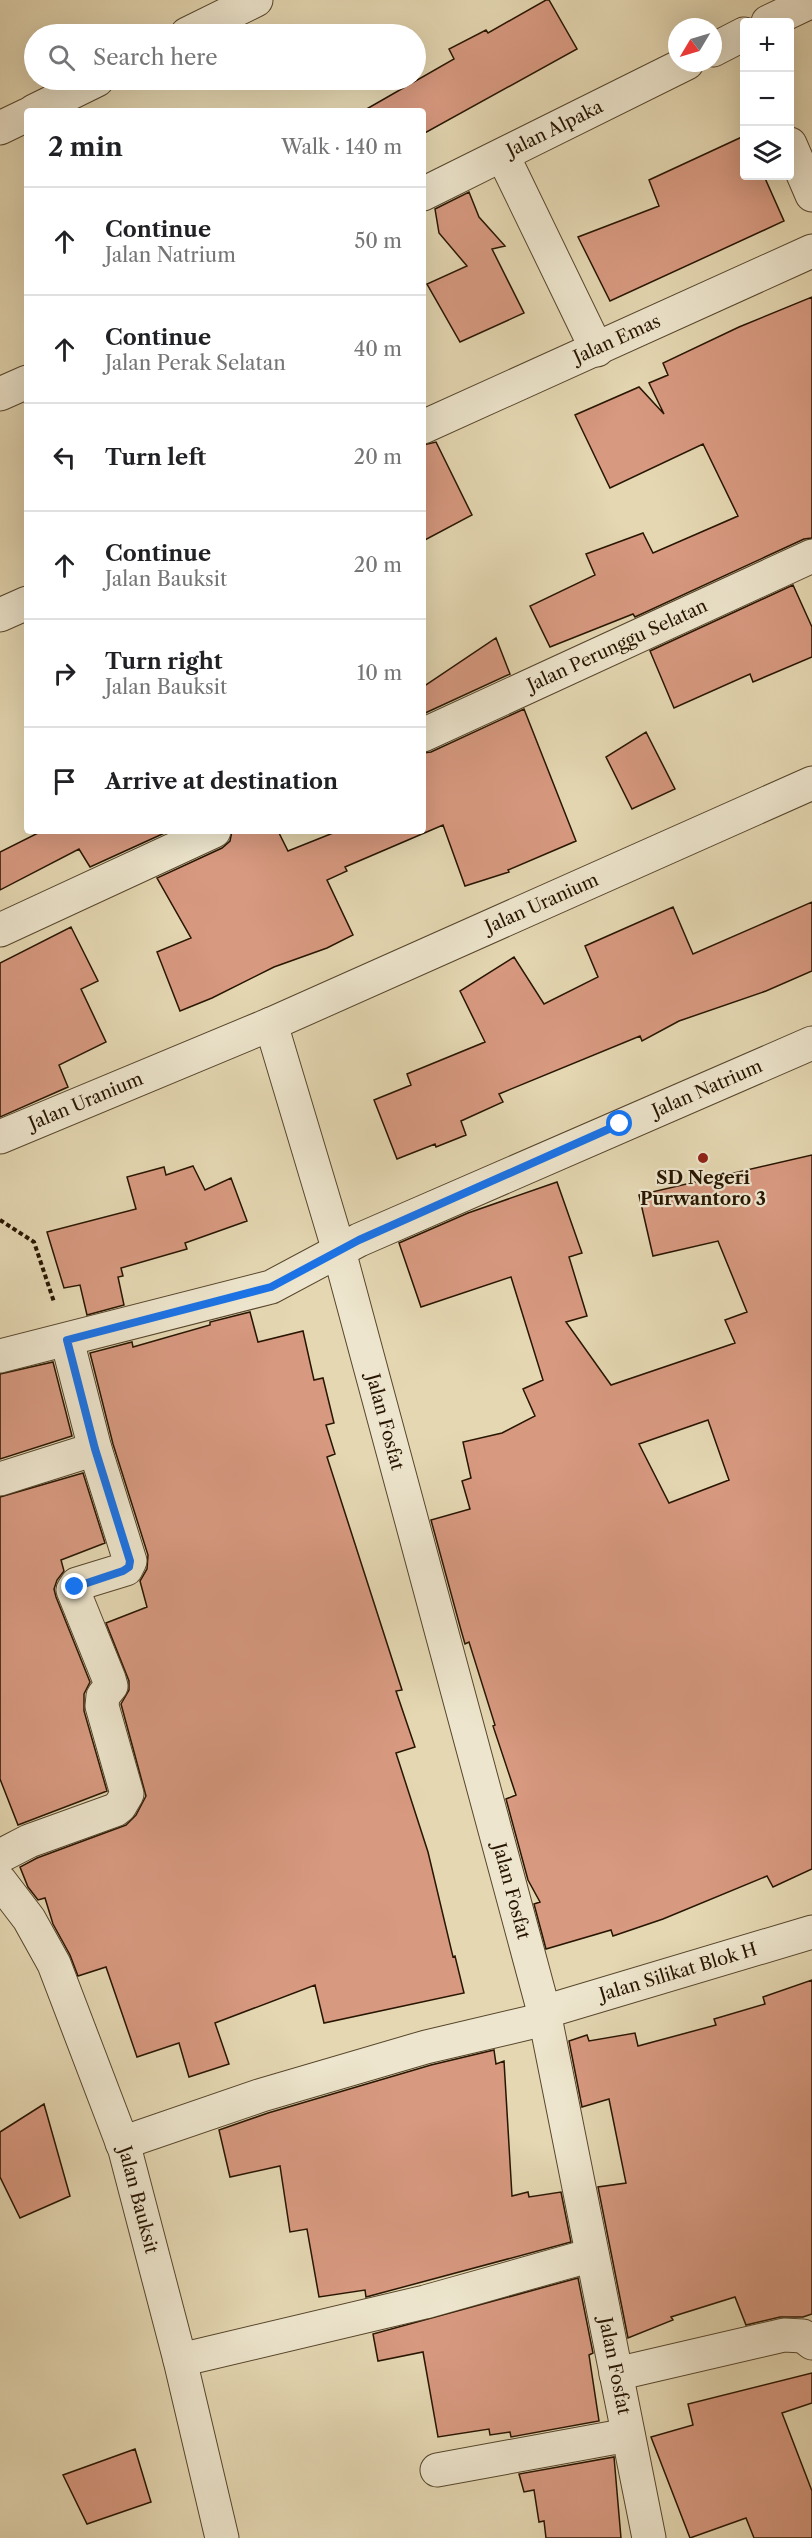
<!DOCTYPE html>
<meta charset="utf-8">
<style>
:root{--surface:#fff;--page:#f6f6f6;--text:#202124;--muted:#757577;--line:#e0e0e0}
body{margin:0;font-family:"Libre Caslon Text",serif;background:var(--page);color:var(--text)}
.controls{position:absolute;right:18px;top:18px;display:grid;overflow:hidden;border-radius:6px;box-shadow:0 6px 24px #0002}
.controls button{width:54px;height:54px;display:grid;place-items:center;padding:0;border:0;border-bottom:2px solid var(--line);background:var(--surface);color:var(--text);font:30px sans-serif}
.compass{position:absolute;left:668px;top:18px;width:54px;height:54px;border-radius:50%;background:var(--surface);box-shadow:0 6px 24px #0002;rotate:232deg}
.stop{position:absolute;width:18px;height:18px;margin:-14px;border:4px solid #1a73e8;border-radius:50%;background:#fff}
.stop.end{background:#1a73e8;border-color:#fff;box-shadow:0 2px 6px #0008}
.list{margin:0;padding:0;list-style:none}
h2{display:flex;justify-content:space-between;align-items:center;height:78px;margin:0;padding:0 24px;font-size:26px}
h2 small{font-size:20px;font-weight:400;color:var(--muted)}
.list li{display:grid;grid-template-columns:39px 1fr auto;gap:18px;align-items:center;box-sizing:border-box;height:108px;padding:0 24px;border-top:2px solid var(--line)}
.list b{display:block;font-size:22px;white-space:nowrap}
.list p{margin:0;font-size:20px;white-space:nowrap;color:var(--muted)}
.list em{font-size:20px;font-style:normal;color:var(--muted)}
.icon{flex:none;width:33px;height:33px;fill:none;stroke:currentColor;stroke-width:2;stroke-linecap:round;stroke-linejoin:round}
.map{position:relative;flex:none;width:812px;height:2538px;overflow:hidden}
.search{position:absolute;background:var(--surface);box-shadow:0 6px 24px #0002;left:24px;top:24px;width:402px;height:66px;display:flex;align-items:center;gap:15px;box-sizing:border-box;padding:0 21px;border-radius:33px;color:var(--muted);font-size:22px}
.panel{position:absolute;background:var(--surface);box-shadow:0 6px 24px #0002;left:24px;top:108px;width:402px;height:726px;border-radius:6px}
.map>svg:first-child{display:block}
</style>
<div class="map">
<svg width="812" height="2538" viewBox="0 0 812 2538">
<rect width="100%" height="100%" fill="#e4d7b2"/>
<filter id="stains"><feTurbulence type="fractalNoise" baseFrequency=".00333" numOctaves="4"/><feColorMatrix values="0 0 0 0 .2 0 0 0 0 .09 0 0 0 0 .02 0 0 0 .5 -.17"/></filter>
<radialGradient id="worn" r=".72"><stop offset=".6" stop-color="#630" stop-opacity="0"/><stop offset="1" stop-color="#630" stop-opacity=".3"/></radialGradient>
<path fill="#d79980" stroke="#281500" stroke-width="1.5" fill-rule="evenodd" d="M 546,0 L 549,0 L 577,49 L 423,134 L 423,111 L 363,111 L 454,59 L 449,49 L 486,30 L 488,33 Z
M 744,136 L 744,176 L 764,176 L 784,221 L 610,301 L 578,237 L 659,206 L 649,180 Z
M 469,192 L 479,217 L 505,246 L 492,249 L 524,313 L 460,342 L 427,284 L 467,266 L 439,233 L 435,209 Z
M 812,297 L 812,538 L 804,539 L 635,617 L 633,614 L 550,647 L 530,606 L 595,575 L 586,554 L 643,533 L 653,553 L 738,516 L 703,444 L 610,488 L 575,415 L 639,387 L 664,414 L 649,383 L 668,375 L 663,363 L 739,327 Z
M 436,442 L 472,515 L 423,541 L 423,445 Z
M 793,585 L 812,627 L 812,657 L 753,682 L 750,674 L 674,708 L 650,651 Z
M 496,638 L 510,674 L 423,714 L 423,687 Z
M 524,709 L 576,841 L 508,870 L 509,872 L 465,886 L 443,825 L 345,867 L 347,871 L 327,880 L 353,935 L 327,948 L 274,967 L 212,998 L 180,1011 L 157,952 L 191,938 L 157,878 L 222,848 L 230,841 L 232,831 L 278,831 L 288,851 L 338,831 L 423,831 L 423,753 L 431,752 Z
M 646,732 L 675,789 L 632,809 L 606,757 Z
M 42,831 L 169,831 L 90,867 L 79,849 L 0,890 L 0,852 Z
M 812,902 L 812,971 L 766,991 L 679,1021 L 642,1041 L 640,1036 L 499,1094 L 503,1102 L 461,1121 L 466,1135 L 436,1147 L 435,1144 L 397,1159 L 374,1100 L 411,1085 L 407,1074 L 485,1042 L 460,991 L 514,957 L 544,1004 L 598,977 L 585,946 L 673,907 L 693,954 Z
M 71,927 L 98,981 L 81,989 L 106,1042 L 59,1065 L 68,1087 L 0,1117 L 0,963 Z
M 812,1155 L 812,1869 L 773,1887 L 767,1876 L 663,1919 L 613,1936 L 611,1930 L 546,1949 L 534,1904 L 540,1902 L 528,1880 L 506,1799 L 516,1795 L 493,1726 L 495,1725 L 469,1642 L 465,1644 L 461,1630 L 431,1520 L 470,1509 L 462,1481 L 471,1478 L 463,1442 L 502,1433 L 535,1416 L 523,1389 L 543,1380 L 511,1277 L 421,1307 L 399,1243 L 468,1213 L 557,1182 L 582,1253 L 569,1257 L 587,1316 L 566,1322 L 611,1385 L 735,1343 L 725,1320 L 747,1312 L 718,1241 L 653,1256 L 639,1195 ZM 708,1420 L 729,1480 L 669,1503 L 639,1444 Z
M 193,1166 L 205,1190 L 231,1178 L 247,1221 L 185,1243 L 187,1249 L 121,1268 L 123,1276 L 118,1277 L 124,1305 L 87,1315 L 80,1285 L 64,1288 L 47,1232 L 136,1209 L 127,1177 L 164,1167 L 166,1175 Z
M 250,1312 L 258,1342 L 303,1331 L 314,1380 L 323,1378 L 334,1423 L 326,1425 L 335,1454 L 327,1457 L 402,1690 L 396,1691 L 415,1747 L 396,1753 L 428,1852 L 453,1957 L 455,1956 L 464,1993 L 324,2023 L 315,1985 L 215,2023 L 229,2064 L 189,2077 L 179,2043 L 137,2057 L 106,1967 L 78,1976 L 70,1955 L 53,1924 L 45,1898 L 38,1900 L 28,1887 L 20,1867 L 37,1858 L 126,1825 L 136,1815 L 146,1796 L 121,1704 L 129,1690 L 129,1681 L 106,1623 L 147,1607 L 140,1581 L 147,1569 L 148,1555 L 113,1444 L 90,1353 L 132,1342 L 133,1347 L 210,1325 L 210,1322 Z
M 53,1362 L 72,1436 L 0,1459 L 0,1374 Z
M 83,1473 L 105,1543 L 61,1560 L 64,1571 L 57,1580 L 54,1589 L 56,1597 L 90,1682 L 84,1694 L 84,1711 L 107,1791 L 18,1825 L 0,1779 L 0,1497 Z
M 812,1980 L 812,2314 L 803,2317 L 780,2317 L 746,2325 L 735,2297 L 671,2317 L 673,2320 L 628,2338 L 598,2187 L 626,2183 L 609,2099 L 582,2107 L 569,2041 L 587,2035 L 589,2041 L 635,2033 L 638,2046 L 716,2025 L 714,2019 L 765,2004 L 763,1997 Z
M 494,2050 L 496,2064 L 504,2061 L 512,2196 L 528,2192 L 529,2197 L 561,2192 L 571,2242 L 366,2297 L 365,2290 L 319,2297 L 307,2229 L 290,2232 L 280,2166 L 230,2177 L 219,2130 L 268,2113 L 431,2065 Z
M 44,2104 L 70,2196 L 20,2218 L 0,2177 L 0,2132 Z
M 578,2278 L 593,2353 L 589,2355 L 599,2421 L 511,2437 L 510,2432 L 490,2435 L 489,2429 L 438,2437 L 423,2352 L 378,2361 L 373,2334 Z
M 812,2373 L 812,2403 L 782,2413 L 812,2491 L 812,2538 L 754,2538 L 746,2518 L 690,2538 L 651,2437 L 693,2425 L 688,2404 Z
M 135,2449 L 151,2502 L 87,2524 L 63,2475 Z
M 614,2457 L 621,2538 L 546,2538 L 544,2521 L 539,2522 L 534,2490 L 524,2492 L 519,2474 Z"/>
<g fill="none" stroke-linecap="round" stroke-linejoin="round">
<defs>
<g id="minor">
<path d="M 768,22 L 812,1"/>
<path d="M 187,34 L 256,0"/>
<path d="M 713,50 L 744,34"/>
<path d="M 34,111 L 97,80"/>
<path d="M 0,128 L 27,115"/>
<path d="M 790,144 L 812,195"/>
<path d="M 503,156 L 597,350"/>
<path id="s1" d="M 423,194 L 687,63"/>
<path d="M 0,394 L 27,382"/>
<path id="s2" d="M 423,427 L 812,251"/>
<path d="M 0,615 L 27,603"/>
<path id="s3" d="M 423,735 L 812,556"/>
<path d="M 0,930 L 214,831"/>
<path id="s4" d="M 271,1024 L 339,1251 L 544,2012 L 649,2538"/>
<path id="s5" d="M 0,1137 L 271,1024 L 812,783"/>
<path d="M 67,1340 L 95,1449"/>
<path id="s6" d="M 0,1356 L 271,1287 L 359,1240 L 812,1043"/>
<path d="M 0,1479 L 95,1449 L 130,1561 L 126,1569 L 77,1584 L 73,1590 L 109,1679 L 111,1686 L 103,1696 L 102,1706 L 127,1794 L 120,1806 L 115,1810 L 29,1841 L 0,1856"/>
<path id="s7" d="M 0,1881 L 29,1919 L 54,1964 L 125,2150 L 180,2360 L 222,2538"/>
<path id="s8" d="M 544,2012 L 812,1932"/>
<path d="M 122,2143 L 262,2095 L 426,2047 L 545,2019"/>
<path d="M 180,2360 L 425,2302 L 592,2255"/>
<path d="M 616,2374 L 784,2335 L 803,2336 L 812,2343"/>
<path d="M 437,2470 L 628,2435"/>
</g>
</defs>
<use href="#minor" stroke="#57462c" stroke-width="35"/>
<path stroke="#281500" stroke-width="4" stroke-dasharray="4.5 3" stroke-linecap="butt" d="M 0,1220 L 34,1242 L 54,1302"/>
<use href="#minor" stroke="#ede5cd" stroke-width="33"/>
</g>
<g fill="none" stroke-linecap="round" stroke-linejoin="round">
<path stroke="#1a73e8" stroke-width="8" d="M 75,1587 L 123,1571 L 129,1567 L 130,1561 L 95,1449 L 67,1340 L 271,1287 L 359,1240 L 620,1124"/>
</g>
<circle fill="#8f2418" stroke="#ede5cd" stroke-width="2" cx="703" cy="1158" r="6"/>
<g text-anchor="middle" stroke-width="4.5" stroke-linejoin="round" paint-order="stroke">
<g font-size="18" fill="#281500" stroke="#ede5cd">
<text dy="6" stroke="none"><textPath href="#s1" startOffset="147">Jalan Alpaka</textPath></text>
<text dy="6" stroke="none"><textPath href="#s2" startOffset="213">Jalan Emas</textPath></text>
<text dy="6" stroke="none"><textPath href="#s3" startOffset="214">Jalan Perunggu Selatan</textPath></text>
<text dy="6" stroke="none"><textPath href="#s5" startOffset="590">Jalan Uranium</textPath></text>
<text dy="6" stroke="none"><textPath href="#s6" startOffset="759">Jalan Natrium</textPath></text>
<text dy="6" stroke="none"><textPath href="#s5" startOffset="93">Jalan Uranium</textPath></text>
<text dy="6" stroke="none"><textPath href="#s4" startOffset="414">Jalan Fosfat</textPath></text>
<text dy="6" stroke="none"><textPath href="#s4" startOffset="900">Jalan Fosfat</textPath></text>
<text dy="6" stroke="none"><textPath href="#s8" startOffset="140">Jalan Silikat Blok H</textPath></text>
<text dy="6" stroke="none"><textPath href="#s7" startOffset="350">Jalan Bauksit</textPath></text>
<text dy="6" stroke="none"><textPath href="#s4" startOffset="1386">Jalan Fosfat</textPath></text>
</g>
<g font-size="18" font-weight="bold" fill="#281500" stroke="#ede5cd">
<text x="703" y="1184">SD Negeri<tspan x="703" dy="21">Purwantoro 3</tspan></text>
</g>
</g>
<rect width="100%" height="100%" filter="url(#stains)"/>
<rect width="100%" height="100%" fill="url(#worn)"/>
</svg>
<div class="controls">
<button>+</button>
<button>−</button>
<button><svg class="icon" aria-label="layers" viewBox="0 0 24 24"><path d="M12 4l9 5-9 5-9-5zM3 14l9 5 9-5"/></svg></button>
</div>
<svg class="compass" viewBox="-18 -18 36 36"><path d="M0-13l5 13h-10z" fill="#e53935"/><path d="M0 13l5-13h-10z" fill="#757577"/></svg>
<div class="stop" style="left:620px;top:1124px"></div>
<div class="stop end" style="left:75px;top:1587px"></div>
<div class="search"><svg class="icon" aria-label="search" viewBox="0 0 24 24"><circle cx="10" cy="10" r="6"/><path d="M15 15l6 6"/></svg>Search here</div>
<section class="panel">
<h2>2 min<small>Walk · 140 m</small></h2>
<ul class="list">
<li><svg class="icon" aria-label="ahead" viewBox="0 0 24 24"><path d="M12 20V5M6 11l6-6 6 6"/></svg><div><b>Continue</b><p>Jalan Natrium</p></div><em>50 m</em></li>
<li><svg class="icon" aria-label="ahead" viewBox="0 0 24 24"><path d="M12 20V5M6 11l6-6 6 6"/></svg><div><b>Continue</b><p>Jalan Perak Selatan</p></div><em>40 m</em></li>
<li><svg class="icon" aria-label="left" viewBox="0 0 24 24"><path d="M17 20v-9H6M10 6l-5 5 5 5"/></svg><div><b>Turn left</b></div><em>20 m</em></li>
<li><svg class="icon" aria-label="ahead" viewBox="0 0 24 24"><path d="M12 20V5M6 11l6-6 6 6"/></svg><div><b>Continue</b><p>Jalan Bauksit</p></div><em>20 m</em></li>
<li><svg class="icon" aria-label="right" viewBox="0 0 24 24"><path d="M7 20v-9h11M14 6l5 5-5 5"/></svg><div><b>Turn right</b><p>Jalan Bauksit</p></div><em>10 m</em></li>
<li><svg class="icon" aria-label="arrive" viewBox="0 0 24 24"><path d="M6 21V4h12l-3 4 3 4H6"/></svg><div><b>Arrive at destination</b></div></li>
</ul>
</section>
</div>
